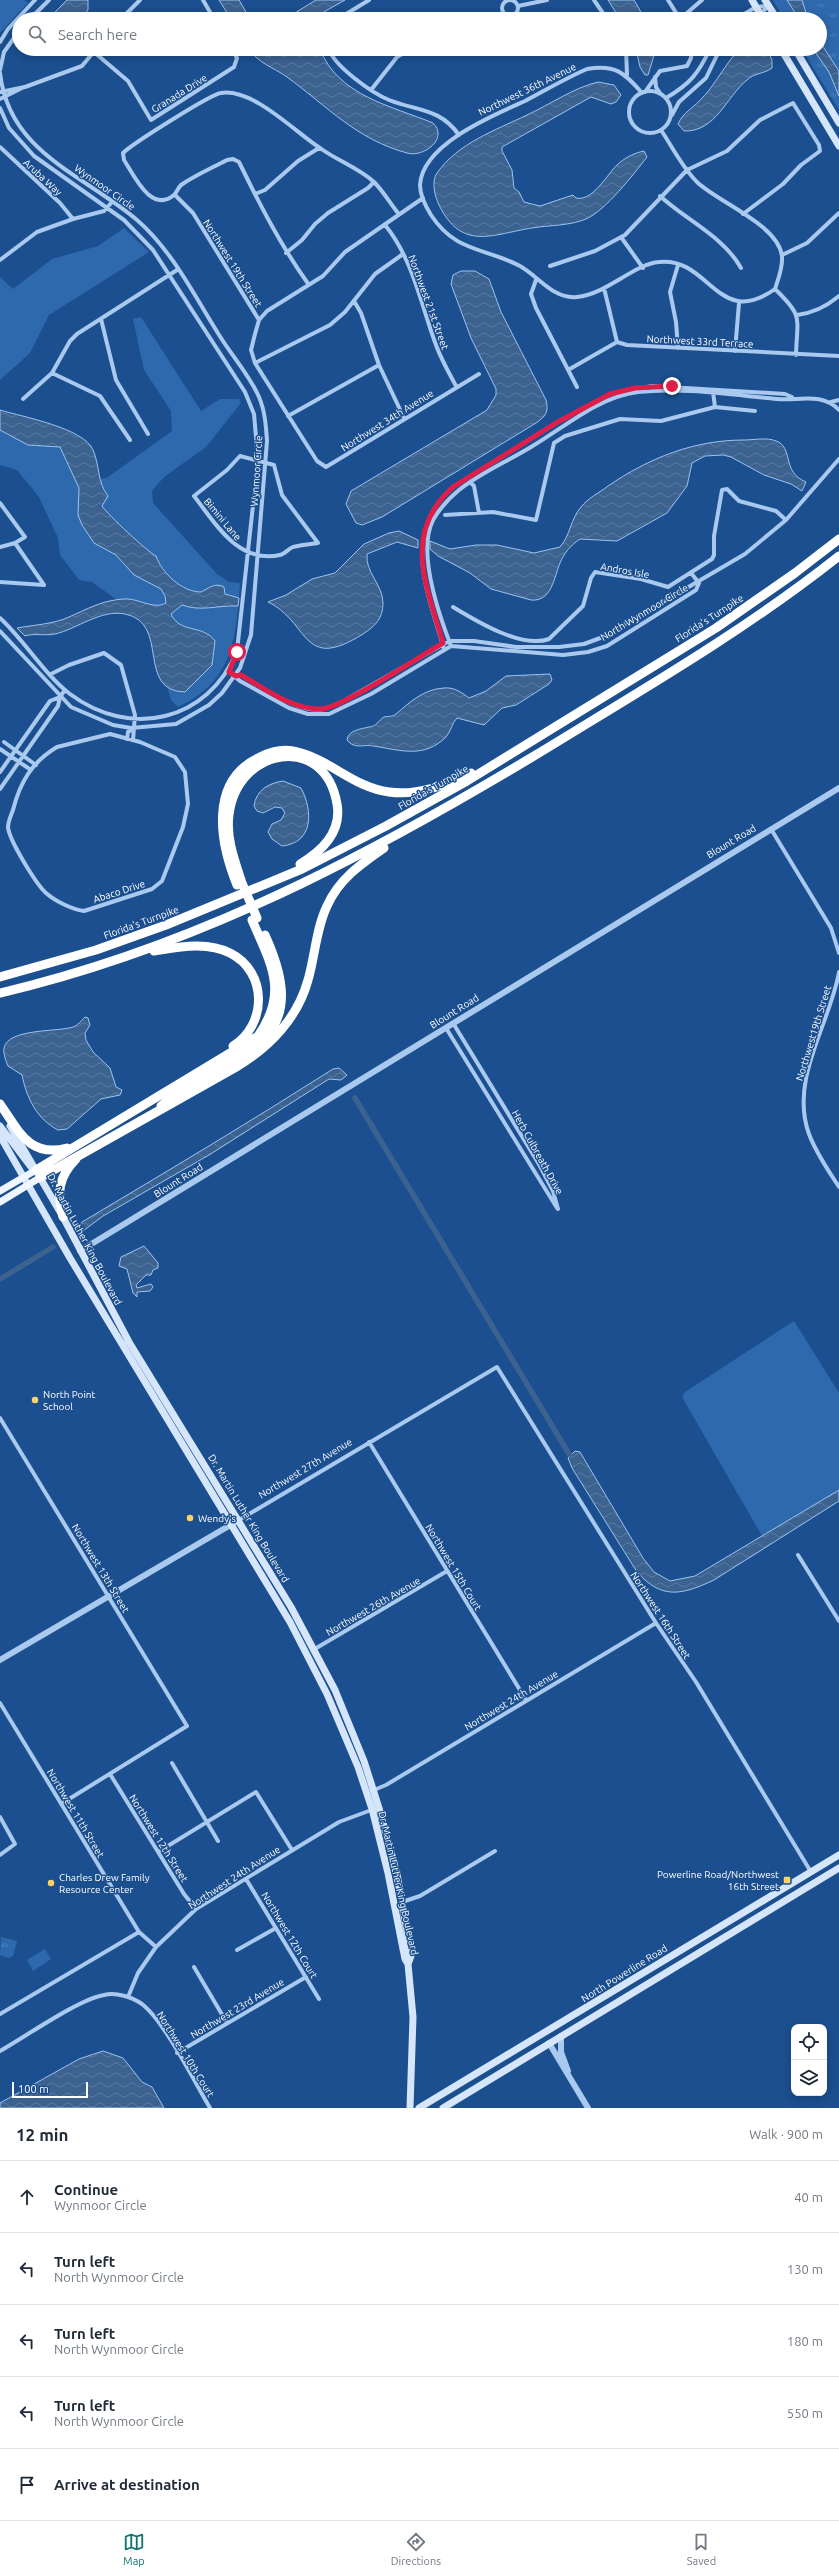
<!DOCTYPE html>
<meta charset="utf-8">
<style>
:root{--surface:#fff;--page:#f6f6f7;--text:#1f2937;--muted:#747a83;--line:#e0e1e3;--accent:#0f766e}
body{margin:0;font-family:Ubuntu,sans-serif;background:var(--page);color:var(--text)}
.controls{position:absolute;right:12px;bottom:12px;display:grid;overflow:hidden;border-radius:8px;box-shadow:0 2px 10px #0003}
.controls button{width:36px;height:36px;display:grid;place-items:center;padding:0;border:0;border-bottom:1px solid var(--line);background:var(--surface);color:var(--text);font:20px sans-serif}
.scale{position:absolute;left:12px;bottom:10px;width:76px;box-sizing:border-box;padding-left:4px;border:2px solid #fff;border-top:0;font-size:11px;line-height:14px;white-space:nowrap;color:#fff;-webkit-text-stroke:3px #1b4f8f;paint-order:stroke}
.stop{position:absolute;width:12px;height:12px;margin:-9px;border:3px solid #e11d48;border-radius:50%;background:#fff}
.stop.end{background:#e11d48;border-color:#fff;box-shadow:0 1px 4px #0008}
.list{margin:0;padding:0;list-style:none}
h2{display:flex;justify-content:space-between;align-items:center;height:52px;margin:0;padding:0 16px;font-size:17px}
h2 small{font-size:13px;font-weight:400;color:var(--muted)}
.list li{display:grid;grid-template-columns:26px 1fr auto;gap:12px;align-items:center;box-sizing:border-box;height:72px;padding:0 16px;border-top:1px solid var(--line)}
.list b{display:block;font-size:15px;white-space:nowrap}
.list p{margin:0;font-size:13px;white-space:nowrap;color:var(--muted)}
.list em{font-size:13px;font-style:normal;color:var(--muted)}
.icon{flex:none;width:22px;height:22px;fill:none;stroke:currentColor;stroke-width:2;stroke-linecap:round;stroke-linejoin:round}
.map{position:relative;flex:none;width:839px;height:2108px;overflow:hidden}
.search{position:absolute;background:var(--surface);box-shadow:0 2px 10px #0003;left:12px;right:12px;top:12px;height:44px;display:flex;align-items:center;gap:10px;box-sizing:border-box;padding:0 14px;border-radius:22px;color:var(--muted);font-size:15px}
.sheet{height:412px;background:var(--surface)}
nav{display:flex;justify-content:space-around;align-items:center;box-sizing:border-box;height:56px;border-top:1px solid var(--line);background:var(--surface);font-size:11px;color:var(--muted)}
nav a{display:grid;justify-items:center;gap:2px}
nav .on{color:var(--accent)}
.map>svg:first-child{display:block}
</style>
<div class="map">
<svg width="839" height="2108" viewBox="0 0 839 2108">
<defs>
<pattern id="park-tufts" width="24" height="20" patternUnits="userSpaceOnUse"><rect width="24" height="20" fill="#2e69ad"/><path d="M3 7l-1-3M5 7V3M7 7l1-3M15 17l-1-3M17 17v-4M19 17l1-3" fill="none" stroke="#4d80b9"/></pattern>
<pattern id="water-waves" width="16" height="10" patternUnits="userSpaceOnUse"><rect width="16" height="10" fill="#3c6290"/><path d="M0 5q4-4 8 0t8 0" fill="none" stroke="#597aa1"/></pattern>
</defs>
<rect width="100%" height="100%" fill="#1b4f8f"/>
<path fill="#2e69ad" d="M 0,0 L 24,0 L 28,3 L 0,33 Z
M 124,228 L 149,252 L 49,315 L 30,353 L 0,380 L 0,277 L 13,289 L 52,259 L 98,246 Z
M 141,317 L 201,411 L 220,399 L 239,399 L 241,403 L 206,447 L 164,477 L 152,491 L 153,503 L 217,574 L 229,582 L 240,583 C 236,638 234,681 178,707 L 171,700 L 149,623 L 92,582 L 79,580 L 60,555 L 58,538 L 39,497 L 17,470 L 0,465 L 0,418 L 67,437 L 95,481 L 108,477 L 172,431 L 171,411 L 144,370 L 133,319 Z
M 794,1321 L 839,1393 L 839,1490 L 762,1536 L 682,1397 L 685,1392 Z
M 45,1949 L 51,1959 L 33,1971 L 27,1960 Z"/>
<path fill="url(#park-tufts)" d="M 773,0 L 839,0 L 839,110 L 802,49 L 820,49 L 820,19 L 784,19 Z
M 1,1937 L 17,1941 L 13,1956 L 8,1958 L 0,1955 Z"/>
<path fill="url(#water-waves)" stroke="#9cc4f0" d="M 67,0 L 88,0 L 88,10 L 80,19 L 48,19 Z
M 219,0 L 239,0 L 250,19 L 231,19 Z
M 316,0 L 345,0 L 322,13 L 319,19 L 285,19 Z
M 608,0 L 634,0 L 645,19 L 620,19 Z
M 787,0 L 802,0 L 808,19 L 799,19 Z
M 820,42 L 839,71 L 839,96 L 829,72 L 813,49 L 820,49 Z
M 249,49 L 320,49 C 338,96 392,106 433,123 C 449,138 424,158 407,153 C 356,139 328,107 287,77 C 273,67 259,64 249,49 Z
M 636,49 L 656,49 L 648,75 L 645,75 L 640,67 Z
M 741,49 L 767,49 L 772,60 L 772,68 C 764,74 754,73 747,80 C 726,97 716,132 684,131 L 678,124 C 683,112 695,107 703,97 C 716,84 729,57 741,49 Z
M 598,82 L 614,85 L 621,95 L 616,102 L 611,104 L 591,97 L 502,147 L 502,151 L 512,170 L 514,188 L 519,192 L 524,202 L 540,206 L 573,195 L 576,198 C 592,202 607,175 616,166 C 624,158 634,153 644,151 L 647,157 C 633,175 606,210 586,219 C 569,226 550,225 532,228 C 493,234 462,252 439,205 C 435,197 431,181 437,173 C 458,143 496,130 527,115 C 551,104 573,88 598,82 Z
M 461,271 L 475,271 L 489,279 L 501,312 L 546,400 C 549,412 546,416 536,423 L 382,517 L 362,525 L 356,523 L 346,504 L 351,491 L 487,410 L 496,395 L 496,389 L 471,338 L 451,284 L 453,275 Z
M 0,410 C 23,417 84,428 93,450 C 100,466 97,482 108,496 L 102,506 C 107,514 149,553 156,556 C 162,573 182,592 201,592 C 209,588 216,582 224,587 L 225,594 L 239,598 L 238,606 C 218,605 201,612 182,605 L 171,614 C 180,634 203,624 215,641 L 212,665 L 185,692 C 135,691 171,623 125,614 C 101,609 77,629 55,634 C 45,636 34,633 25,636 L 17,628 C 33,625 54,624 69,617 C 87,609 103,600 124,599 C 139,598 153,610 166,603 L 165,596 L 161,589 L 134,575 L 116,555 L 94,543 L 82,525 L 78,515 L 79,488 L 60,447 L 28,445 L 0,430 Z
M 744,440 C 754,440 767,437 776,441 C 794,447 781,472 806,482 L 802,491 L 791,484 L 764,475 L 731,457 L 723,455 L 705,456 L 692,463 L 687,486 L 667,513 L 617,541 L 580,539 C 571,545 564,553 560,563 C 554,577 552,602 531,600 L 491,589 L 470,573 L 438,556 L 430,549 L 430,541 L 450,549 L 476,545 L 497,545 L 534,553 L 560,547 C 570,536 571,518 581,507 C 588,498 599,493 608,486 C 649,458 694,440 744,440 Z
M 399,531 L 418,540 L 418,548 L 397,542 L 367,554 C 365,572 383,585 383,603 C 383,619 375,626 363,634 C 301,673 310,622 268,602 L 286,595 L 312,579 L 335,573 L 364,544 L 389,533 Z
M 550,674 L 552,680 L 549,684 L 516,705 L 502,708 L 484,725 L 457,718 C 452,723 451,731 446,737 C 424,759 400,750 373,746 C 363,744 355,750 347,740 C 348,730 361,729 369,727 C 376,727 379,720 384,717 C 388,716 393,717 396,714 C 410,702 424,689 444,688 C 454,687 461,692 469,698 L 486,691 L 506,676 Z
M 283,781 L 301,788 C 313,810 314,843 282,846 L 272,839 L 268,832 L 272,824 L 281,820 L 285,813 L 282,808 L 275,807 L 263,813 L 257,811 L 254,806 C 256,790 269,783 283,781 Z
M 85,1017 L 88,1018 L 90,1025 L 85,1033 L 86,1040 L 93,1052 L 110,1068 L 116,1087 L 122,1090 L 120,1095 L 101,1099 L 67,1129 L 58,1130 C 37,1119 27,1099 22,1075 L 8,1066 C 6,1061 3,1053 4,1048 C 8,1028 59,1032 73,1027 C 77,1026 82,1020 85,1017 Z
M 339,1068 L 347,1075 L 341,1080 L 329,1079 L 209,1155 L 103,1216 L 79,1234 L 77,1230 L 82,1222 C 166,1172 250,1122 333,1069 Z
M 144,1246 L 158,1263 L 158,1268 L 153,1270 L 151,1275 L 146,1275 L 136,1285 L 137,1288 L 151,1284 L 153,1287 L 150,1291 L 137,1292 L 137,1297 L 133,1293 L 127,1269 L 119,1266 L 121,1257 Z
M 575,1451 L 580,1452 L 643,1558 L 654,1572 L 670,1581 L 695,1576 L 839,1490 L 839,1501 L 714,1580 C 682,1595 662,1600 637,1572 L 572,1468 L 568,1458 Z
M 103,2051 L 123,2058 L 142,2082 L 152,2087 L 164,2108 L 0,2108 L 0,2103 L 79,2059 Z"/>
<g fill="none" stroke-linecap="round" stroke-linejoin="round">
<path stroke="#3c6290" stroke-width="5.5" d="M 355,1098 L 569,1454
M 0,1279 L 53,1247"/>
<path stroke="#a9c9ee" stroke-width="4" d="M 203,0 L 214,19
M 594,0 L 607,19
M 668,0 L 680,19
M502 8a8 8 0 1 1 16 0a8 8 0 1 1-16 0Z
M 518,6 L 547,0
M 30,19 L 49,0
M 121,19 L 140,0
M 338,19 L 369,0
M 598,19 L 604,16
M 680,19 L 702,0
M 736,19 L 756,7 L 768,6
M 754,19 L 769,6
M 0,42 L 8,29 L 35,0
M 329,49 C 334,66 372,93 389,100 C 417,111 440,108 459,135
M 626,49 L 627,75
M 94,52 L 128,81 L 151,120 L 234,67 L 237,58 L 232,49
M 0,70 L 4,52 L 19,31
M 0,73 C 9,153 83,174 137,220 C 173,251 196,299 221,338 C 233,357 250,376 259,397 C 265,411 266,426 267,441 L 251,635 L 240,668 L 222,693 L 209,705 L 176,724 L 131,728 L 113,725 L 71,707 L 0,631
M 655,77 L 656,87 L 660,93
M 371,90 L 397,57 L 411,49
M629 112a21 21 0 1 1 42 0a21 21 0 1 1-42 0Z
M 0,92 L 25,87 L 82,66 L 96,49
M 645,92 L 660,71 L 687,66 L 691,58 L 692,49
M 642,93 C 625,73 615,64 587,69 C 566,78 546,90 525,101 C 494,115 422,144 420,185 C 420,196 426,207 431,215 C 456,253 484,247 520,266 C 538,276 554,300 577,297 C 605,295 634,264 659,262 C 709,256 718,330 775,289
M 666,98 C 690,84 698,74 710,49
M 0,99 L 24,87
M 0,108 L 9,128 L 34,156 L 124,220 L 153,250 L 245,392 L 254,414 L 258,460 L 237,651 C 208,722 130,739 70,694 C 45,675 24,640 0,618
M 672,115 L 679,102 L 706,78 L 720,49
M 661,130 C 673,148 683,169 698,183 C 720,203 778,225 782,256 C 783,268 778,279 775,289 C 804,317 797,317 796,355
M 0,147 L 60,203 L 73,219 L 104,211 L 112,202
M 255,194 L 265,190 L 298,161 L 319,148
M 175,195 L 193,213 L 259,320
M 660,196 C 686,220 724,237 741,268
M 423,198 L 345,252 L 323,276 L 267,311 L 259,320 L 255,334 L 251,350 L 255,363 L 317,461 L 326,467 L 479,374
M 385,225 C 413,259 421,305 436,345 C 441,359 449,373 456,386
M 621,237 L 643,268
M 286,253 L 302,240 L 315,224 L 328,213 L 368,188 L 374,182
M 782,255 L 807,243 L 839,213
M 0,260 L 37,232 L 73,219
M 678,265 L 670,292 L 676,322 L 678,348
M 550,266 L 595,251 L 625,235 L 687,170 L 727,151 L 760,120 L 793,103 L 819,145 L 820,151 L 801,165 L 783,184 L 743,214
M 536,280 L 531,294 L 536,308 L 577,387
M 309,285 C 281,246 260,205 239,162 L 233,159 L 227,160 C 212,168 195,175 181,185 C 178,188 177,192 174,195 C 151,214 134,175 124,160 L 123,153 C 132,144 211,94 221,93 C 253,88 295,132 320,148 C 336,160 359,168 374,182 C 383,191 390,203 398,213
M 604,288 L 617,342
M 354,301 L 361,313 L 379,365 L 404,418
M 797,315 C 814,313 826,307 839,296
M 101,319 L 116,380 L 148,434
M 735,351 L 739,303
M 255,363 L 330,325 L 345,312 L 375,274 L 403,254
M 568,370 L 617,342 L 627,345 L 839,356
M 52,373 L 100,396 L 130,440
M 23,399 L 52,373 L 70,341 L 77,334 L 177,270
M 831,402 L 839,400
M 715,407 L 755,411
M 288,416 L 379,365
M 240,456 L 274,465 L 282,495 L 318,543 C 310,544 300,545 293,547 C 288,549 285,554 280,555 C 238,564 216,524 194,496 L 227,470 Z
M 470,482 L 474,486 L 479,513
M 0,503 L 25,537 L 15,543 L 0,547
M 445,515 L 493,512 L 536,520 L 554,443 L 565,436 L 620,419 L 661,421 L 715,407 L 713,392
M 691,573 L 699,583
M 0,582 L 44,585 L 15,543
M 453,607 C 476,621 522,649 549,639 L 583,606 L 591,578 L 595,572 L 641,579 L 668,587 L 712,559 L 714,555 L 714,536 L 722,490 L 727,489 L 739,501 L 776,511 L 786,520
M 451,646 C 439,615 417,552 433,520 C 440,508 448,499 459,490 C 480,473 508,461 531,447 C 565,427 598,397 638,392 C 681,387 733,395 777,399 C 799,401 822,392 839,410
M 444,649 C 428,592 400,534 453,487 L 556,423 L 610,394 L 652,386 L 785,394 L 792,397
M 229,672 L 240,681 L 289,708 L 308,714 L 329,714 L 371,694 L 451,646 L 563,655 L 588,652 L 607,646 L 696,590 L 699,583
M 51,674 L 69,665 L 104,653 L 121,665 L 135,715 L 133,740
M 236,676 L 241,675 C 261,687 300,714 324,709 C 330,707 336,704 342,702 L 449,641 L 474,641 L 516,647 L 559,647 L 584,644 L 603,637 L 745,554 L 786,520 L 839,459
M 110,734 L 140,742 L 175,757 L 185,772 L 188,804 L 183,827 L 162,881 L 152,889 L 84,911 C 71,909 55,901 46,893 C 36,884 9,840 8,827 C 8,822 11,815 13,810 C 20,782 32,762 57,747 Z
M 127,739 L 128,732 L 134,728
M 4,742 L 36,765
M 0,749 L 31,770
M 0,772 L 50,701 L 60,697 L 65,690
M 0,789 L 58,706 L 60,697
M 771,829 L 831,928 L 839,953
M 839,972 C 830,1024 789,1079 809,1134 C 816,1153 828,1170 839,1187
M 453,1023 L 540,1166 L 553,1191 L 558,1209
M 446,1028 L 557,1208
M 0,1418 L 187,1726 L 61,1804
M 369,1442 L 526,1700
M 239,1520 L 497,1367 L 656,1623 L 696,1682 L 811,1872
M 798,1555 L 839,1621
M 313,1650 L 447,1571
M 0,1703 L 139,1932 L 156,1947
M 172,1763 L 218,1841
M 110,1774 L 184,1894 L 196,1909
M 374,1790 L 386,1785 L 656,1623
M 0,1817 L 15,1844 L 0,1855
M 158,1852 L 256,1792 L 292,1850
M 246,1879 L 319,1999
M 402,1902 L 420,1896 L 495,1851
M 237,1950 L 276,1928
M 194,1967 L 227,2023
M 128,1997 L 138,1973 L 156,1947 L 196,1909 L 339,1822 L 374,1809
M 0,2014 L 139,1932
M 0,2051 C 25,2037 79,1999 104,1995 C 116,1992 132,1997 142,2004 C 165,2022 194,2081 210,2108
M 177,2053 L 306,1977"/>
<path stroke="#a9c9ee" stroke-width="6" d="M 80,1251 L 839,788
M 0,1660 L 239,1520
M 561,2036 L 561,2052 L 568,2071
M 549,2043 L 588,2108"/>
<path stroke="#d6e6fa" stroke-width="7" d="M 752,0 L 763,19
M 765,0 L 777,19
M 781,49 L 839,146
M 795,49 L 839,123
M 0,1126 L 31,1167
M 10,1126 L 63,1217 L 129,1342 L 291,1607 L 335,1690 L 364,1761 L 379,1808 L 397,1874 L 411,1956 L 408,1964 L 413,2017 L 410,2108
M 0,1136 L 70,1258 L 290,1622 L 327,1694 L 358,1767 L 372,1809 L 388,1873 L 405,1959 L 408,1964
M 419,2108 L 839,1855
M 443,2108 L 839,1868"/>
<path stroke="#f0f6ff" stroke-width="7" d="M 0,1191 L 36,1170
M 0,1202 L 41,1177"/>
<path stroke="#fff" stroke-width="9" d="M 241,880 C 234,859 226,837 229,815 C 237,747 325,732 337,804 C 342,832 322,851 300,864
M 237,885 C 220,843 208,781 260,757 C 272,751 284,748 298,752 C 330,760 355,788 389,792 C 419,796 444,785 471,773
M 154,951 C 179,947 207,941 230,953 C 268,972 267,1025 233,1046
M 0,977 L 96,950 L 166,925 L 302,869 L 386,826 L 467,781 L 716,628 L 795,573 L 839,539
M 0,993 C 210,944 398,840 580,728 C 669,674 757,621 839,556
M 0,1104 C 19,1131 29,1158 67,1148
M 161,1106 C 229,1048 319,1053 265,935
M 36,1170 L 258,1036 C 289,992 271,964 252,920
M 41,1177 L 238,1066 C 271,1046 298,1017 308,980 C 315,956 316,929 327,906 C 339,879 361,864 384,848
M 63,1217 C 57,1193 58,1177 76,1159"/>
<path stroke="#fff" stroke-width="9" d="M 242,883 L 257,918"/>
</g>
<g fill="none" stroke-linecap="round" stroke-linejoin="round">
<path stroke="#e11d48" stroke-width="5" d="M 237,652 L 229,672 L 236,676 L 241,675 C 265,689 292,710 322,709 C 341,708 421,656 443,643 C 427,587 401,533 453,487 L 556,423 L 610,394 L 635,388 L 672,386"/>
</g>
<g fill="#ffd166" stroke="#1b4f8f" stroke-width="1.5">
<circle cx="35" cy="1400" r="4"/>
<circle cx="190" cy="1518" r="4"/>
<rect x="783" y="1876" width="8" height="8" rx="2"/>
<circle cx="51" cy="1883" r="4"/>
</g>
<g text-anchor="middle" stroke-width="3" stroke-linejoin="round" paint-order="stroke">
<g font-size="10" fill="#fff" stroke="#1b4f8f">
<text transform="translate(527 89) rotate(-26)" y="4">Northwest 36th Avenue</text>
<text transform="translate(179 93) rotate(-32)" y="4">Granada Drive</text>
<text transform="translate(43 177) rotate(43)" y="4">Aruba Way</text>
<text transform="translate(105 187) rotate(35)" y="4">Wynmoor Circle</text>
<text transform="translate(233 263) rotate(58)" y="4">Northwest 19th Street</text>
<text transform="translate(429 302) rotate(70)" y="4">Northwest 21st Street</text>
<text transform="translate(700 341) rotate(3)" y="4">Northwest 33rd Terrace</text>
<text transform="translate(387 420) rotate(-32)" y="4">Northwest 34th Avenue</text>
<text transform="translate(256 471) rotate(-86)" y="4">Wynmoor Circle</text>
<text transform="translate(223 519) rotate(50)" y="4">Bimini Lane</text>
<text transform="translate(625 570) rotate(10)" y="4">Andros Isle</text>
<text transform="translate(644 612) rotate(-31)" y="4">North Wynmoor Circle</text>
<text transform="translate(709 618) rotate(-33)" y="4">Florida's Turnpike</text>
<text transform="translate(433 787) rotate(-30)" y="4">Florida's Turnpike</text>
<text transform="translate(731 841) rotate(-31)" y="4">Blount Road</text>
<text transform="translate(119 891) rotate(-18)" y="4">Abaco Drive</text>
<text transform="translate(141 922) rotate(-20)" y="4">Florida's Turnpike</text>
<text transform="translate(454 1011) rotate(-32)" y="4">Blount Road</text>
<text transform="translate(813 1033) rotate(-73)" y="4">Northwest19th Street</text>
<text transform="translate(538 1152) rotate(61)" y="4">Herb Culbreath Drive</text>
<text transform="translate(178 1180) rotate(-32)" y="4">Blount Road</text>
<text transform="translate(85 1239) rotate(62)" y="4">Dr. Martin Luther King Boulevard</text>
<text transform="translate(305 1468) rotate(-31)" y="4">Northwest 27th Avenue</text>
<text transform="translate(249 1518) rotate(59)" y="4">Dr. Martin Luther King Boulevard</text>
<text transform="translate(454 1567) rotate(59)" y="4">Northwest 15th Court</text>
<text transform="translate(101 1568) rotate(59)" y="4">Northwest 13th Street</text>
<text transform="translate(373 1606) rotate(-30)" y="4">Northwest 26th Avenue</text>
<text transform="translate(661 1615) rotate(57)" y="4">Northwest 16th Street</text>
<text transform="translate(511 1700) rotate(-31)" y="4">Northwest 24th Avenue</text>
<text transform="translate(76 1813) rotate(59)" y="4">Northwest 11th Street</text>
<text transform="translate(159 1838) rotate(58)" y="4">Northwest 12th Street</text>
<text transform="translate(234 1877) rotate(-33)" y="4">Northwest 24th Avenue</text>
<text transform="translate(399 1883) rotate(77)" y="4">Dr. Martin Luther King Boulevard</text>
<text transform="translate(290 1935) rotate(59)" y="4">Northwest 12th Court</text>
<text transform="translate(624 1973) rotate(-32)" y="4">North Powerline Road</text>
<text transform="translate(237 2008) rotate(-31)" y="4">Northwest 23rd Avenue</text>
<text transform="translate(186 2054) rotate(58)" y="4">Northwest 10th Court</text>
</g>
<g font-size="10" fill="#fff" stroke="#1b4f8f" text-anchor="start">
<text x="43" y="1398">North Point<tspan x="43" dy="12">School</tspan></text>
<text x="198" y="1522">Wendy's</text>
<text x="779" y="1878" text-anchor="end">Powerline Road/Northwest<tspan x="779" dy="12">16th Street</tspan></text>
<text x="59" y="1881">Charles Drew Family<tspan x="59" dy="12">Resource Center</tspan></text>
</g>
</g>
</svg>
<div class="controls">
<button><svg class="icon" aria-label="locate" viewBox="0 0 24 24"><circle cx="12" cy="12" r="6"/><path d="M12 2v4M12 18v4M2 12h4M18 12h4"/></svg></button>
<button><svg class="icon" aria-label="layers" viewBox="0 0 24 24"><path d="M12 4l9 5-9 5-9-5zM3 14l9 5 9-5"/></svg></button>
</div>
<div class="scale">100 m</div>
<div class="stop" style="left:237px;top:652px"></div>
<div class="stop end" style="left:672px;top:386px"></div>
<div class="search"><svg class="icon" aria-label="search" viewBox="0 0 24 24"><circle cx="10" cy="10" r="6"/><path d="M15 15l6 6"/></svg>Search here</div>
</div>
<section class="sheet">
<h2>12 min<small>Walk · 900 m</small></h2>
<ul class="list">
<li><svg class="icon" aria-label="ahead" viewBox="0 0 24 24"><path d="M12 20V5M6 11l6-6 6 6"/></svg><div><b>Continue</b><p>Wynmoor Circle</p></div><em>40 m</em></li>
<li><svg class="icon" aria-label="left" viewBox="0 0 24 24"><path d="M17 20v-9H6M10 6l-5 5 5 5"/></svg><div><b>Turn left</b><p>North Wynmoor Circle</p></div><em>130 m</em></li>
<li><svg class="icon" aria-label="left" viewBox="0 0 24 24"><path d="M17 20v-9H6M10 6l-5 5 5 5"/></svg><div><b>Turn left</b><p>North Wynmoor Circle</p></div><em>180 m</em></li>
<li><svg class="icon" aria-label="left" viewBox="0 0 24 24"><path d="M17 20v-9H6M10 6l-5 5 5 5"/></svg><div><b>Turn left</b><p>North Wynmoor Circle</p></div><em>550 m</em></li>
<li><svg class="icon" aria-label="arrive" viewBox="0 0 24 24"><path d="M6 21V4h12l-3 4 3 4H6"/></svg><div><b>Arrive at destination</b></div></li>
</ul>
</section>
<nav>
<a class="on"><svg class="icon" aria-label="map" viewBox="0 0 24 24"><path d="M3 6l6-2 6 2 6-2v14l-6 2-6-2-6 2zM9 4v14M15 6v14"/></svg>Map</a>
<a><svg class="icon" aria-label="directions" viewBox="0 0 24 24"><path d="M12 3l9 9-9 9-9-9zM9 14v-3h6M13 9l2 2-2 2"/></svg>Directions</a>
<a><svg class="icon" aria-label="saved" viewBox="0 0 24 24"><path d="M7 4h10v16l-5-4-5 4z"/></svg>Saved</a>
</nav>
